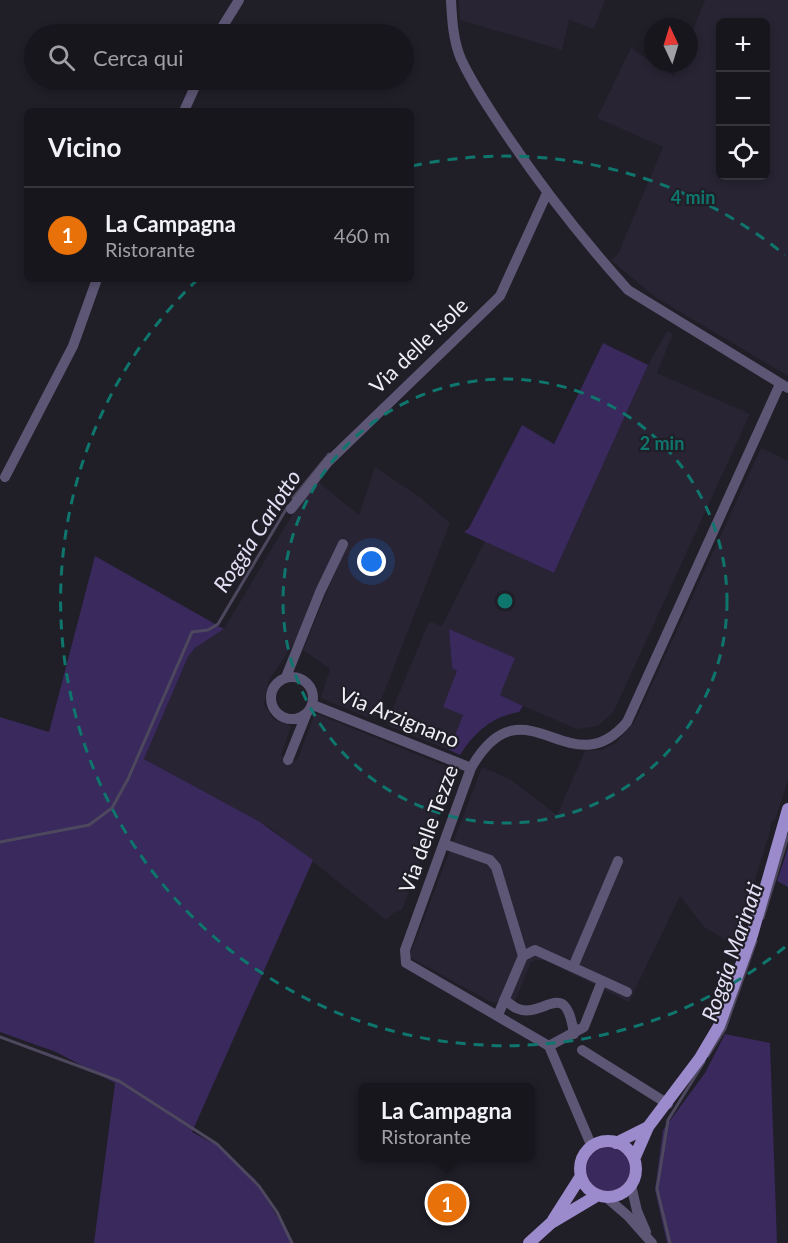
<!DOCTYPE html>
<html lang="it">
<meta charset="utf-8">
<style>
:root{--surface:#18161d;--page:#211f26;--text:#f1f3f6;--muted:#9f9fa4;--line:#36353b;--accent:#d93025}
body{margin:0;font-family:Lato,sans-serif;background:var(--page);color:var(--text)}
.controls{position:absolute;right:18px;top:18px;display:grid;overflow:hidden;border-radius:9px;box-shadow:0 3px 9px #0003}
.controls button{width:54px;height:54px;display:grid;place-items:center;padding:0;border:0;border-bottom:2px solid var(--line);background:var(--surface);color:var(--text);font:30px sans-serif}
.compass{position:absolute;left:644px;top:18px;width:54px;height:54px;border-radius:50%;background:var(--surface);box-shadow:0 3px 9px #0003;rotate:356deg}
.you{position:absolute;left:372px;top:562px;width:21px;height:21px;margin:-15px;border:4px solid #fff;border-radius:50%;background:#1a73e8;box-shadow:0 0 0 9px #1a73e833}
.badge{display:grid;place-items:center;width:39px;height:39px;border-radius:50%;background:var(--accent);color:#fff;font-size:20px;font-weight:700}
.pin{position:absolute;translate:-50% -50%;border:3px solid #fff;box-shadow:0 2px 6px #0006}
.popup{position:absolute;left:358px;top:1083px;width:177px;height:78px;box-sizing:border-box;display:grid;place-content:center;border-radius:9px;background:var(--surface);filter:drop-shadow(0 2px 4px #0005);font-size:20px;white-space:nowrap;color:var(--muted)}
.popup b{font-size:22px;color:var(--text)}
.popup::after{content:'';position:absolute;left:50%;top:100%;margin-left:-12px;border:12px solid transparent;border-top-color:var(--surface)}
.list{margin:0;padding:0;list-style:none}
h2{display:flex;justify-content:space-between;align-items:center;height:78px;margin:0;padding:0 24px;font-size:26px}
h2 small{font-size:20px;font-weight:400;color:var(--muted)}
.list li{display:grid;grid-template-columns:39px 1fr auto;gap:18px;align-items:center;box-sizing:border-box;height:96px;padding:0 24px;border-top:2px solid var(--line)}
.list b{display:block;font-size:22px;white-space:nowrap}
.list p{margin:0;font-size:20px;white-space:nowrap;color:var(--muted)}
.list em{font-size:20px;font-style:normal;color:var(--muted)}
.icon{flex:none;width:33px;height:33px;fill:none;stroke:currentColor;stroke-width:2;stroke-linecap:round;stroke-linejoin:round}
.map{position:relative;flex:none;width:788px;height:1243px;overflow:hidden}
.search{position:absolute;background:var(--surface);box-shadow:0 3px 9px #0003;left:24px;top:24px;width:390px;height:66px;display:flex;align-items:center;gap:15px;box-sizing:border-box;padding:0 21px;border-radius:33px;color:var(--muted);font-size:22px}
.panel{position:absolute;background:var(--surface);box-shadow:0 3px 9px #0003;left:24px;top:108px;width:390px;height:174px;border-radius:9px}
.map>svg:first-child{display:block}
</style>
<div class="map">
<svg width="788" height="1243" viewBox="0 0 788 1243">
<rect width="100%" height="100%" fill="#201e27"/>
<path fill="#282433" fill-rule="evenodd" d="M 459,0 L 605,0 L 594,29 L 569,20 L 562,50 L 460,20 Z
M 705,0 L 788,0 L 788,376 L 655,297 L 611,260 L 618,254 L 663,147 L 597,118 L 631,48 L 674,76 L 679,63 L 689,63 L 689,39 ZM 720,22 L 766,22 L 766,176 L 720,176 Z
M 667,331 L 673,334 L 657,373 L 750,414 L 614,711 L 598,726 L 577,729 L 523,706 L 500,695 L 449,629 L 452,668 L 457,670 L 463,715 L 449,750 L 389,726 L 387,722 L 428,624 L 431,622 L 442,626 L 485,541 L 554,573 L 648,365 Z
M 761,448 L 788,461 L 788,780 L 775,820 L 771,822 L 770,831 L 735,945 L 704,927 L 680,896 L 629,1002 L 544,960 L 536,960 L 531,962 L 513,1006 L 489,1001 L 411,958 L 411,952 L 482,767 L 510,779 L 557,815 L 585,751 L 602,750 L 616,743 L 635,721 Z
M 375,467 L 421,498 L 450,523 L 375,716 L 367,717 L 321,698 L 330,669 L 303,650 L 348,541 L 343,537 L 297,638 L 269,680 L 264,704 L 273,719 L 291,726 L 281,755 L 297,761 L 315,713 L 455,770 L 402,910 L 393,913 L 386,920 L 272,829 L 144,759 L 188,657 L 195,648 L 224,629 L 299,503 L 317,481 L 359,515 Z"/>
<path fill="#39295c" d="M 603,343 L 648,365 L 554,573 L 464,532 L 469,528 L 522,425 L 554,444 Z
M 95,556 L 224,629 L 195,648 L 188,657 L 144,759 L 260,822 L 313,860 L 192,1132 L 215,1144 L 255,1179 L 293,1243 L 94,1243 L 115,1083 L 56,1052 L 0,1032 L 0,717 L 49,732 Z
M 449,629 L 515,658 L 500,695 L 523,706 L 519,712 C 491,717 475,732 460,755 L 449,750 L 463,715 L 443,707 L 457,671 L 452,668 Z
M 788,848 L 788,887 L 777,881 Z
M 725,1034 L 770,1043 L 777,1243 L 667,1243 L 655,1190 L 663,1130 L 705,1073 Z
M586 1169a22 22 0 1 1 44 0a22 22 0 1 1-44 0Z"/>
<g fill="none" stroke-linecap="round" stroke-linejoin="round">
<path stroke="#4e485e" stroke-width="3" d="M 293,498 L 329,454
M 0,842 L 89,825 L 112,808 L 128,779 L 192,632 L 208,630 L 218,624 L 288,506
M 763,918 L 788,836
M 0,1037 L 119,1081 L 217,1144 L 259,1186 L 277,1212 L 292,1243
M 708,1056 L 725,1029 L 756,941
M 670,1243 L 657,1189 L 668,1120 L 704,1062"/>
<path stroke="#5d5675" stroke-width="10" d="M 451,0 C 452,20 453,40 461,59 C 473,85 490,110 506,134 C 543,189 584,241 628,290 L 788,388
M 218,34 L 239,0
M 184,111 L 198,80
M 5,477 L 73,346 L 97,279
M 291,509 L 328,462 L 500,296 L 547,193
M271 698a21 21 0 1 1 42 0a21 21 0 1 1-42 0Z
M 286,677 L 320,592 L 343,544
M 313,705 L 471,768
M 288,760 L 306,715
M 444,844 L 490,860 L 496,867 L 523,956
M 573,967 L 618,861
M 504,1000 C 508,1002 512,1006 516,1008 C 544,1021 565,974 574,1034
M 498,1015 L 523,956 L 535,950 L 627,992
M 549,1046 L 584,1027 L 602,981
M 582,1050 L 668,1104
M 592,1147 L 549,1046 L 406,963 L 405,950 L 471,768 C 524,675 570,790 627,722 L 780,384
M 631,1185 L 637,1211 L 646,1232
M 606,1197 L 628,1216 L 652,1243"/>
<path stroke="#9c8bcc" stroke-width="12" d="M580 1169a28 28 0 1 1 56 0a28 28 0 1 1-56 0Z
M 616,1143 L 648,1127
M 634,1159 L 648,1127 L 700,1058 L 719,1026 L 752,935 L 788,809
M 553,1220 L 581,1176
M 529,1243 L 551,1223 L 598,1195"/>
</g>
<g fill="none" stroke="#0f766e" stroke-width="3" stroke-dasharray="10 8">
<circle cx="505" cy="601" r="222"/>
<path d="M785 947A445 445 0 0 1 196 281M412 166A445 445 0 0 1 785 255"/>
</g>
<g text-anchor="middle" stroke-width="4.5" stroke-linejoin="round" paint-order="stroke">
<g font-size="21" fill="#f0eff5" stroke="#201e27">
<text transform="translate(419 346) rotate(-44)" y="7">Via delle Isole</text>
<text transform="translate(399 718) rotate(22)" y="7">Via Arzignano</text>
<text transform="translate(429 829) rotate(-70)" y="7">Via delle Tezze</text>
</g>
<g font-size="22" font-style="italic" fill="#e5e0f5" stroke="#201e27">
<text transform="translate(257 531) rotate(-57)" y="8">Roggia Carlotto</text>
<text transform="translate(732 952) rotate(-71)" y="8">Roggia Marinati</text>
</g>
</g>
<circle cx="505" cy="601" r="9" fill="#0f766e" stroke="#201e27" stroke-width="3"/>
<g font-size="18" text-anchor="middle" font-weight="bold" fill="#0f766e" stroke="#201e27" stroke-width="4.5" stroke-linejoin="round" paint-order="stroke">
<text x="693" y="204">4 min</text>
<text x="662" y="450">2 min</text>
</g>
</svg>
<div class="controls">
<button>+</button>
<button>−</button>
<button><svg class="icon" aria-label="locate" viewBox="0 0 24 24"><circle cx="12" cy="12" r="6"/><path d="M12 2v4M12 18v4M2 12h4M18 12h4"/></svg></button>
</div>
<svg class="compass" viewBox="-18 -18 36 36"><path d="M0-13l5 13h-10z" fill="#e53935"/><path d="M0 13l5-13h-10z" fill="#9f9fa4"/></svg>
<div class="you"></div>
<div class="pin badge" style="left:447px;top:1203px;background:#e8710a">1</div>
<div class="popup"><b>La Campagna</b>Ristorante</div>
<div class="search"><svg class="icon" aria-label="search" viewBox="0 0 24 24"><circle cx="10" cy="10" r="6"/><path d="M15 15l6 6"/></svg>Cerca qui</div>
<section class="panel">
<h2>Vicino<small></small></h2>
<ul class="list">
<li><span class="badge" style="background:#e8710a">1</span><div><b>La Campagna</b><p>Ristorante</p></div><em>460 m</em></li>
</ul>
</section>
</div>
